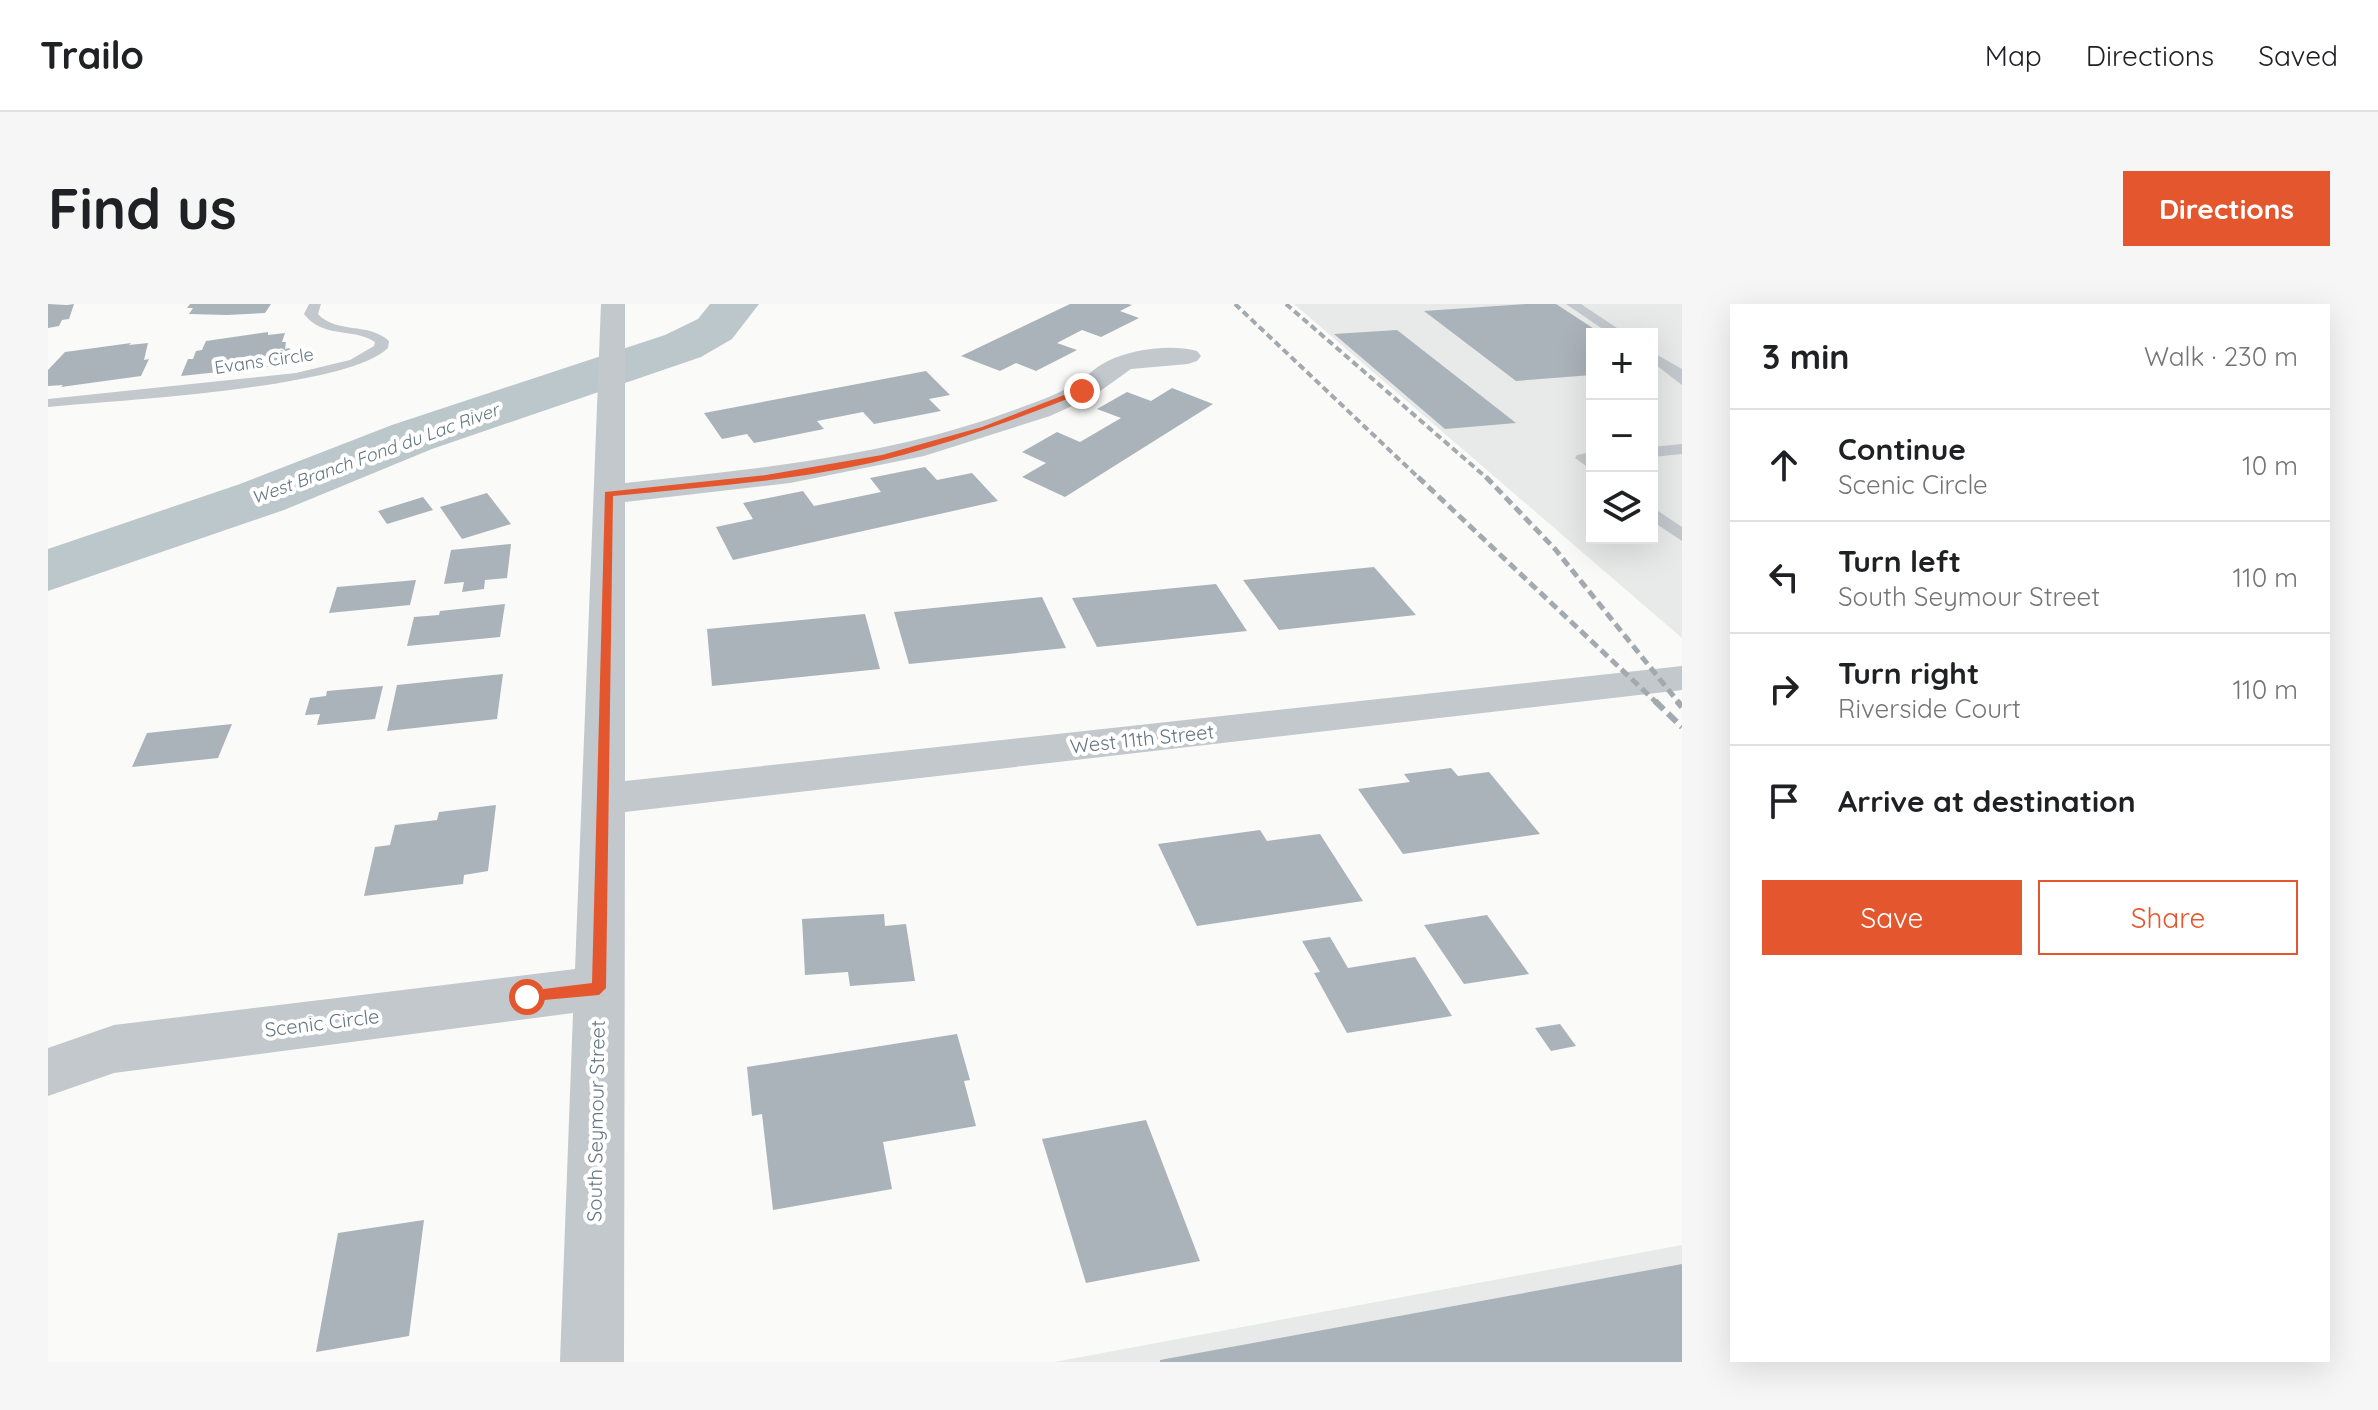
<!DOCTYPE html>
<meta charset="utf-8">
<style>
:root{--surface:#fff;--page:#f6f6f6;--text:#202124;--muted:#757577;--line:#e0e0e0;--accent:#e4572e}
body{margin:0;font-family:Quicksand,sans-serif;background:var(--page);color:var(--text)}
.controls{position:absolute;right:24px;top:24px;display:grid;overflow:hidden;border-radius:0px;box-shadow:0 8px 32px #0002}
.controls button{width:72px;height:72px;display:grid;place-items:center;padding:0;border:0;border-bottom:2px solid var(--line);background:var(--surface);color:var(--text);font:40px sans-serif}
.stop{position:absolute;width:24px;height:24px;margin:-18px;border:6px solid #e4572e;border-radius:50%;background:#fff}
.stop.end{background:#e4572e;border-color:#fff;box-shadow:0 2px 8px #0008}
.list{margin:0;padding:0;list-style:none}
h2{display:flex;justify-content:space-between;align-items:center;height:104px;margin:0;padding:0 32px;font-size:34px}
h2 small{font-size:26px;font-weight:400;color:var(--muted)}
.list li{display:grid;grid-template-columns:52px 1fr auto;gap:24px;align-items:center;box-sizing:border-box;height:112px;padding:0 32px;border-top:2px solid var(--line)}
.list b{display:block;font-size:30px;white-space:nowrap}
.list p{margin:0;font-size:26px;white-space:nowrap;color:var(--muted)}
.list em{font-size:26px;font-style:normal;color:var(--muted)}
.actions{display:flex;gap:16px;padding:24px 32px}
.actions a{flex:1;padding:18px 0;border:2px solid var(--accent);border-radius:0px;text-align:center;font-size:28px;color:var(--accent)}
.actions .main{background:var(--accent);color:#fff}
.icon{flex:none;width:44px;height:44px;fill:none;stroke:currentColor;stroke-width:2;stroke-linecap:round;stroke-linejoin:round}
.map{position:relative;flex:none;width:1634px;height:1058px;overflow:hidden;border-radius:0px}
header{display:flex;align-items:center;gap:48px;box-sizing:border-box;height:112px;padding:0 40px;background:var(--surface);border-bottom:2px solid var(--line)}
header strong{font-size:38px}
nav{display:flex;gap:44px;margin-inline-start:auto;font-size:28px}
.intro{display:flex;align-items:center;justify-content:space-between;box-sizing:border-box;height:192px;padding:0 48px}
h1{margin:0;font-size:56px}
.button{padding:20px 36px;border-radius:0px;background:var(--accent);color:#fff;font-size:28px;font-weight:700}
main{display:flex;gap:48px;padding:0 48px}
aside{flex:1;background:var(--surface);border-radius:0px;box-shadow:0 8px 32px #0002}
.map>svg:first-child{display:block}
</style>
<header>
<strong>Trailo</strong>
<nav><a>Map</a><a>Directions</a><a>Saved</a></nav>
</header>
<div class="intro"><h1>Find us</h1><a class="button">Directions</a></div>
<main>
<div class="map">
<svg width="1634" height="1058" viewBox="0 0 1634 1058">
<rect width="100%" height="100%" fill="#fafaf8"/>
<path fill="#e8e9e9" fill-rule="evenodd" d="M 1246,0 L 1634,0 L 1634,334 ZM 1544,30 L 1604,30 L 1604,234 L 1544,234 Z
M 1634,941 L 1634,1058 L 1006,1058 Z"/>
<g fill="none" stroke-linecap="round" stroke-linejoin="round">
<path fill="#bbc7cb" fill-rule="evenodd" d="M 662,0 L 711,0 L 684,35 L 653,53 L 384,145 L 236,206 L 0,287 L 0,245 L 192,180 L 344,121 L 617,31 L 650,15 Z"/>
</g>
<path fill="#aab3b9" d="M 0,0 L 19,1 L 26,0 L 21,15 L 14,16 L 11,22 L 0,24 Z
M 142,0 L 223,0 L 217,9 L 179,11 L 141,10 L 145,4 L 139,4 Z
M 1022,0 L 1080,0 L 1084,1 L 1072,7 L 1091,14 L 1053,33 L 1034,26 L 1009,39 L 1029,46 L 988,67 L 968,59 L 952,67 L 913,52 Z
M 1478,0 L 1508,0 L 1554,30 L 1544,30 L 1544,71 L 1468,77 L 1376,7 Z
M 1349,26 L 1468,119 L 1397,125 L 1286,30 Z
M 220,28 L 220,31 L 237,29 L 234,38 L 238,38 L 237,45 L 242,44 L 237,61 L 133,72 L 140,55 L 145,55 L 148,47 L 154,46 L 158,37 Z
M 83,39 L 81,41 L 100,39 L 96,56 L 101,55 L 93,72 L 13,83 L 15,81 L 0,82 L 0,66 L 17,48 Z
M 878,67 L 902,91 L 881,95 L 893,107 L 826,120 L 815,108 L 769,117 L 776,125 L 706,139 L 699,130 L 674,135 L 656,109 Z
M 1124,84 L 1165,100 L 1017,193 L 974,173 L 998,159 L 974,148 L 1009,128 L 1032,138 L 1073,114 L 1049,105 L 1079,88 L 1103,97 Z
M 877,163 L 889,176 L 924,169 L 950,197 L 685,256 L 668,223 L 705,215 L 695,199 L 755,187 L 766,202 L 833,188 L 822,174 Z
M 439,189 L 463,220 L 414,235 L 392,203 Z
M 375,193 L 385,206 L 339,220 L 330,207 Z
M 463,240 L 459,274 L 437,276 L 436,285 L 414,288 L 416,278 L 396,280 L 403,246 Z
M 1326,263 L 1368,311 L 1231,326 L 1195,276 Z
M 368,276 L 362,301 L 281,309 L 289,283 Z
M 1168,280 L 1199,327 L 1049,343 L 1024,294 Z
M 994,293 L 1018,344 L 861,360 L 846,308 Z
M 457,300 L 452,333 L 359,342 L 366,313 L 391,311 L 392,307 Z
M 817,310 L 832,365 L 664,382 L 659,325 Z
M 455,370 L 449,415 L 339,427 L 349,381 Z
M 335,382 L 327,415 L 269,421 L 272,410 L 257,411 L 262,394 L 278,392 L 279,387 Z
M 184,420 L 170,454 L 84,463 L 99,429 Z
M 1403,464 L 1410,472 L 1441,468 L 1492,530 L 1355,550 L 1310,485 L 1362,478 L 1356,470 Z
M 448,501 L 440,567 L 416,571 L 415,580 L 316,592 L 327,543 L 342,541 L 347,521 L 389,516 L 391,508 Z
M 1212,526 L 1219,537 L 1272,530 L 1315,597 L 1149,622 L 1110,540 Z
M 836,610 L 837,622 L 858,620 L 867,677 L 802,682 L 800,668 L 757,671 L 754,615 Z
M 1439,611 L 1481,670 L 1416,680 L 1376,621 Z
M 1282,633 L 1300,664 L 1367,653 L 1404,712 L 1299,729 L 1266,669 L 1272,668 L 1254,637 Z
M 1512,720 L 1528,742 L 1503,747 L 1487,724 Z
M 909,730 L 922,776 L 916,777 L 928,822 L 835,838 L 844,885 L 725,906 L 714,810 L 704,812 L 699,763 Z
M 1098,816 L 1152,957 L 1038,979 L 994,835 Z
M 376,916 L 361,1032 L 268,1048 L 290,929 Z
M 1634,960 L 1634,1058 L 1112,1058 L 1112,1056 Z"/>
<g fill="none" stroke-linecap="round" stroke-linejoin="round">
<path fill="#c3c8cc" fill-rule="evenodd" d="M 261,0 L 273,0 L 270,10 C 288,30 321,18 341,37 L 340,44 C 298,85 68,96 0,103 L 0,95 L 248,69 L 302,56 L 326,42 L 327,38 C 304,23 275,35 256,10 Z
M 1518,0 L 1533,0 L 1578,30 L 1562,30 Z
M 1604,48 L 1634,65 L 1634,81 L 1604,58 Z
M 1634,140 L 1634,150 L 1604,153 L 1604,143 Z
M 1544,148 L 1544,166 L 1527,154 L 1529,151 Z
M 1604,203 L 1634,223 L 1634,237 L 1604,217 Z"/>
<path fill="#c3c8cc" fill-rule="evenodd" d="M 553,0 L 577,0 L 577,179 C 710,165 843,152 969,105 C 988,98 1008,91 1025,81 C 1037,74 1047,63 1060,57 C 1084,45 1123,40 1149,47 L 1153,52 L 1149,57 L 1140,60 L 1083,65 L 1044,93 L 1002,112 L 876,152 L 742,179 L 577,198 L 577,477 L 1634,362 L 1634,386 L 577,508 L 576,1058 L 512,1058 L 525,709 L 66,769 L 0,792 L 0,744 L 66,721 L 527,665 Z"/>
<path stroke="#a2aab0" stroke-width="4" stroke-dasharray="7 4" stroke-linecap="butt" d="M 1187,0 L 1372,175
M 1238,0 L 1440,175"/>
<path stroke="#a2aab0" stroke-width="5" stroke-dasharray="9 5" stroke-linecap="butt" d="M 1370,173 L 1609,399
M 1438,173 L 1507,245 L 1631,399"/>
<path stroke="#a2aab0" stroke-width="6" stroke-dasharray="12 6" stroke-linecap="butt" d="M 1607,397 L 1634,423
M 1629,397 L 1634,403"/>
</g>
<path fill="#e4572e" d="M 1034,84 L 1037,88 C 971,114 907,138 839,155 C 750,177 656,183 565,192 L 558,684 L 551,691 L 474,698 L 474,689 L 479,687 L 544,679 L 557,188 L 718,171 L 834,151 L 934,123 Z"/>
<g text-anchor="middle" stroke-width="8" stroke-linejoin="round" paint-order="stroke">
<g font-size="18" fill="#657683" stroke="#fff">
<text transform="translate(216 57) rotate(-8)" y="6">Evans Circle</text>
</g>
<g font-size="18" font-style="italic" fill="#60757c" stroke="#fff">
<text transform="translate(327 150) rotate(-20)" y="6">West Branch Fond du Lac River</text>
</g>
<g font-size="20" fill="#657683" stroke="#fff">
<text transform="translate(1094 435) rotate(-6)" y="7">West 11th Street</text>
<text transform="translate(274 719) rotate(-7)" y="7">Scenic Circle</text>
<text transform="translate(548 817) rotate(-89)" y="7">South Seymour Street</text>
</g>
</g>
</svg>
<div class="controls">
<button>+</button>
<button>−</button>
<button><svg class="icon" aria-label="layers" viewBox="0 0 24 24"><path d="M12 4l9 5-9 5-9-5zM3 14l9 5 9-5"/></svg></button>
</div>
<div class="stop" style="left:479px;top:693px"></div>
<div class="stop end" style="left:1034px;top:87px"></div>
</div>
<aside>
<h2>3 min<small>Walk · 230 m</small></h2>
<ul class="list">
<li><svg class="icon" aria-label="ahead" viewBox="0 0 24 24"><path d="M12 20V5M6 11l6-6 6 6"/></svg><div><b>Continue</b><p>Scenic Circle</p></div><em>10 m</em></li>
<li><svg class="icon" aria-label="left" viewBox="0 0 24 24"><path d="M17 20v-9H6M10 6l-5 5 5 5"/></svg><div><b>Turn left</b><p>South Seymour Street</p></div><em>110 m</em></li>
<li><svg class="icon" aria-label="right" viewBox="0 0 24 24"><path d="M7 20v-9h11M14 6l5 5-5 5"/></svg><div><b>Turn right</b><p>Riverside Court</p></div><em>110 m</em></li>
<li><svg class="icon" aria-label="arrive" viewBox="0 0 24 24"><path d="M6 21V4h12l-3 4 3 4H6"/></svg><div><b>Arrive at destination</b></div></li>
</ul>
<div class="actions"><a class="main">Save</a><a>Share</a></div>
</aside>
</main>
